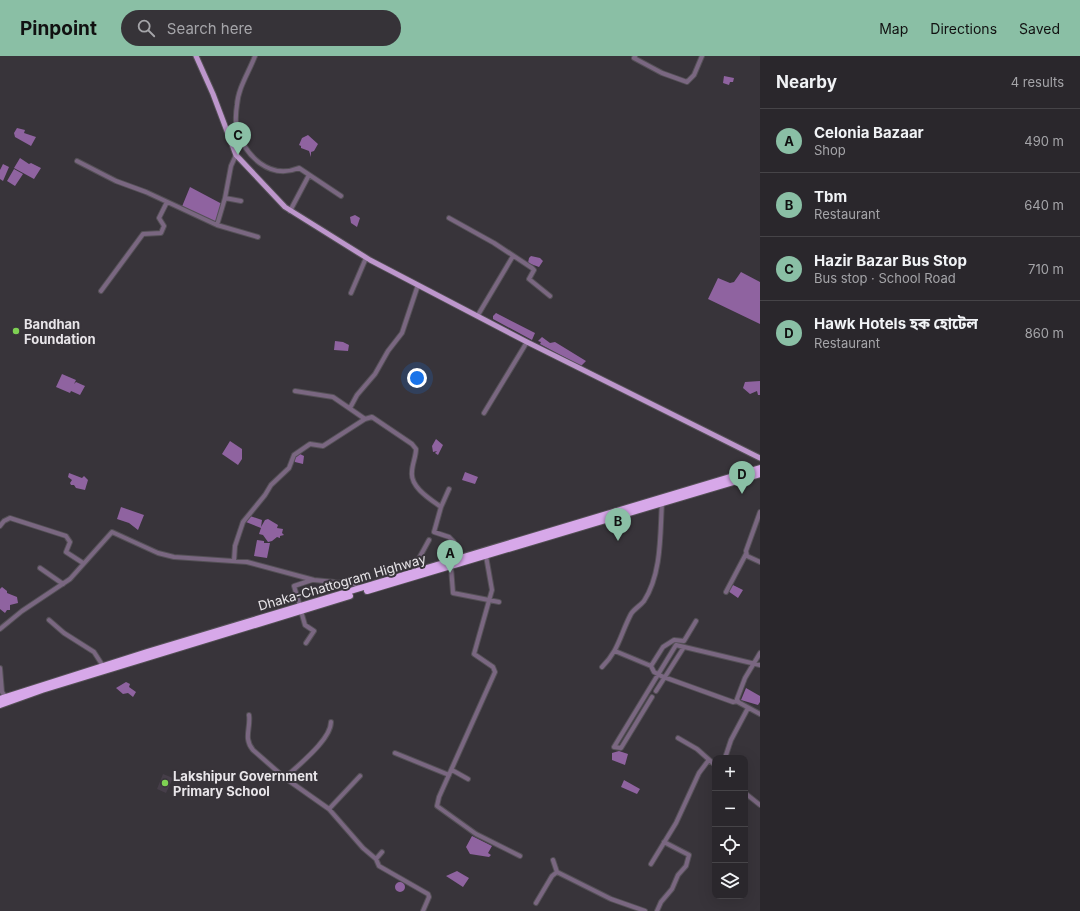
<!DOCTYPE html>
<meta charset="utf-8">
<style>
:root{--surface:#2a272c;--page:#363338;--text:#f1f3f6;--muted:#a5a5a9;--line:#464448;--accent:#8abfa5}
body{margin:0;font-family:Inter,"Noto Sans Bengali",sans-serif;background:var(--page);color:var(--text)}
.controls{position:absolute;right:12px;bottom:12px;display:grid;overflow:hidden;border-radius:8px;box-shadow:0 4px 16px #0002}
.controls button{width:36px;height:36px;display:grid;place-items:center;padding:0;border:0;border-bottom:1px solid var(--line);background:var(--surface);color:var(--text);font:20px sans-serif}
.you{position:absolute;left:417px;top:322px;width:14px;height:14px;margin:-10px;border:3px solid #fff;border-radius:50%;background:#1a73e8;box-shadow:0 0 0 6px #1a73e833}
.badge{display:grid;place-items:center;width:26px;height:26px;border-radius:50%;background:var(--accent);color:#111;font-size:13px;font-weight:700}
.pin{position:absolute;translate:-50% -33px;filter:drop-shadow(0 1px 2px #0008)}
.pin::after{content:'';position:absolute;top:21px;width:14px;height:12px;background:inherit;clip-path:polygon(0 0,100% 0,50% 100%)}
.list{margin:0;padding:0;list-style:none}
h2{display:flex;justify-content:space-between;align-items:center;height:52px;margin:0;padding:0 16px;font-size:17px}
h2 small{font-size:13px;font-weight:400;color:var(--muted)}
.list li{display:grid;grid-template-columns:26px 1fr auto;gap:12px;align-items:center;box-sizing:border-box;height:64px;padding:0 16px;border-top:1px solid var(--line)}
.list b{display:block;font-size:15px;white-space:nowrap}
.list p{margin:0;font-size:13px;white-space:nowrap;color:var(--muted)}
.list em{font-size:13px;font-style:normal;color:var(--muted)}
.icon{flex:none;width:22px;height:22px;fill:none;stroke:currentColor;stroke-width:2;stroke-linecap:round;stroke-linejoin:round}
.map{position:relative;flex:none;width:760px;height:855px;overflow:hidden}
header{display:flex;align-items:center;gap:24px;box-sizing:border-box;height:56px;padding:0 20px;background:var(--accent);color:#111}
header strong{font-size:19px}
nav{display:flex;gap:22px;margin-inline-start:auto;font-size:14px}
.search{width:280px;height:36px;background:var(--page);display:flex;align-items:center;gap:10px;box-sizing:border-box;padding:0 14px;border-radius:22px;color:var(--muted);font-size:15px}
main{display:flex}
aside{flex:1;background:var(--surface)}
.map>svg:first-child{display:block}
</style>
<header>
<strong>Pinpoint</strong>
<div class="search"><svg class="icon" aria-label="search" viewBox="0 0 24 24"><circle cx="10" cy="10" r="6"/><path d="M15 15l6 6"/></svg>Search here</div>
<nav><a>Map</a><a>Directions</a><a>Saved</a></nav>
</header>
<main>
<div class="map">
<svg width="760" height="855" viewBox="0 0 760 855">
<rect width="100%" height="100%" fill="#38343a"/>
<path fill="#463e49" d="M 163,718 L 173,722 L 166,737 L 157,733 Z"/>
<path fill="#8f63a0" d="M 724,20 L 734,22 L 733,26 L 730,26 L 729,29 L 723,27 Z
M 17,72 L 25,74 L 24,77 L 36,81 L 31,90 L 15,81 L 14,77 Z
M 308,79 L 318,88 L 314,95 L 311,96 L 311,101 L 309,95 L 301,92 L 301,90 L 299,89 L 302,82 Z
M 20,102 L 29,108 L 31,107 L 41,112 L 34,123 L 14,112 Z
M 3,108 L 9,111 L 3,125 L 0,123 L 0,114 Z
M 14,113 L 23,118 L 15,130 L 7,125 Z
M 190,131 L 222,148 L 218,167 L 181,153 Z
M 355,159 L 360,162 L 357,171 L 351,167 L 350,161 Z
M 531,200 L 540,202 L 543,205 L 539,211 L 528,207 L 529,202 Z
M 741,216 L 760,226 L 760,268 L 708,243 L 718,222 L 730,227 L 734,226 Z
M 496,257 L 535,277 L 532,284 L 493,263 L 493,260 Z
M 542,281 L 550,287 L 555,286 L 586,305 L 581,310 L 540,288 L 541,286 L 538,285 Z
M 335,285 L 343,286 L 349,289 L 348,295 L 334,294 Z
M 62,318 L 76,324 L 74,328 L 76,326 L 85,330 L 80,339 L 71,335 L 70,337 L 56,331 Z
M 760,325 L 760,339 L 758,339 L 757,335 L 750,338 L 743,332 L 745,326 Z
M 436,383 L 443,389 L 438,399 L 435,397 L 437,395 L 433,396 L 432,390 Z
M 230,385 L 242,393 L 242,403 L 238,409 L 222,398 Z
M 300,398 L 304,400 L 303,408 L 295,406 L 294,403 Z
M 465,416 L 478,421 L 475,428 L 462,424 Z
M 69,417 L 82,422 L 84,420 L 88,424 L 85,434 L 76,432 L 74,429 L 71,429 L 70,427 L 72,424 L 68,421 Z
M 121,451 L 144,459 L 138,474 L 129,467 L 117,463 Z
M 250,460 L 262,464 L 261,471 L 265,464 L 268,463 L 278,469 L 277,472 L 283,473 L 282,477 L 284,479 L 280,480 L 280,482 L 277,481 L 272,485 L 268,486 L 263,479 L 259,478 L 261,472 L 246,466 Z
M 257,484 L 264,485 L 264,487 L 270,487 L 267,502 L 254,500 Z
M 733,529 L 743,534 L 738,542 L 728,535 Z
M 2,531 L 7,535 L 7,537 L 17,541 L 18,547 L 10,549 L 10,554 L 7,554 L 5,557 L 0,553 L 0,533 Z
M 126,626 L 130,628 L 129,631 L 136,636 L 133,641 L 128,637 L 123,638 L 116,632 Z
M 746,632 L 760,640 L 760,646 L 758,649 L 741,644 Z
M 619,695 L 628,698 L 625,709 L 612,704 L 612,697 Z
M 624,724 L 640,733 L 637,738 L 621,731 Z
M 472,780 L 492,790 L 488,797 L 491,799 L 489,801 L 470,798 L 466,791 Z
M 457,815 L 469,822 L 463,831 L 446,820 Z
M395 831a5 5 0 1 1 10 0a5 5 0 1 1-10 0Z"/>
<g fill="none" stroke-linecap="round" stroke-linejoin="round">
<defs>
<path id="minor" d="M 255,0 C 249,16 238,32 237,49 C 236,55 235,68 237,74 C 246,100 269,124 299,112 L 341,140
M 635,0 L 634,2 L 662,17 L 687,26 L 694,19 L 702,0
M 77,105 L 116,125 L 146,136 L 217,169 L 258,181
M 225,142 L 231,110 L 236,99
M 290,155 L 309,119
M 449,162 L 494,187 L 532,212 L 534,214 L 529,223 L 550,240
M 217,169 L 225,142 L 241,145
M 101,235 L 143,178 L 161,177 L 164,170 L 159,162 L 167,146
M 351,237 L 366,202
M 478,259 L 513,200
M 295,335 L 333,341 L 365,363
M 350,352 L 357,339 L 375,318 L 388,295 L 402,277 L 418,229
M 484,357 L 527,286
M 441,451 L 449,433
M 760,456 L 746,495 L 747,500 L 760,506
M 0,470 L 4,465 L 10,462 L 66,480 L 70,486 L 66,496 L 83,507
M 486,500 L 492,534 L 474,598 L 493,611 L 495,616 L 439,741 L 437,750 L 476,778 L 520,800
M 234,505 L 235,490 L 243,466 L 265,439 L 271,429 L 289,412 L 294,399 L 310,388 L 323,390 L 365,363 L 372,361 L 412,388 L 416,393 C 416,401 412,408 412,416 C 410,431 430,443 441,451 L 434,476 L 449,481 L 454,486 L 453,504
M 451,511 L 453,537 L 499,546
M 40,512 L 63,528
M 418,515 L 417,506 L 429,484
M 726,536 L 746,498
M 300,550 L 294,530 L 312,524
M 301,555 L 305,569 L 314,575 L 306,587
M 49,564 L 64,577 L 94,596 L 103,610
M 0,573 L 22,555 L 70,523 L 112,476 L 158,497 L 174,501 L 247,506 L 314,524 L 355,528 L 360,533
M 615,595 L 651,610 L 654,616 L 661,620 L 733,646 L 738,645
M 760,597 L 745,622 L 737,643 L 738,646 L 760,658
M 651,610 L 663,591 L 674,584 L 684,585 L 696,565
M 602,611 C 619,594 620,579 631,558 C 634,553 640,550 644,545 C 662,517 660,478 662,446
M 0,612 L 2,636 L 5,640
M 656,635 L 684,591
M 652,641 L 621,692 L 614,691 L 676,589 L 760,609
M 249,659 C 251,672 243,682 253,694 L 285,722 L 329,753 L 363,792 L 376,803 L 379,810 L 428,838 L 429,841 L 423,855
M 678,682 L 697,693 L 715,709
M 395,697 L 449,719
M 725,702 L 731,684 L 748,652
M 452,714 L 468,723
M 285,722 C 297,710 331,684 331,666
M 745,737 L 760,749
M 329,753 L 360,720
M 376,803 L 382,796
M 553,804 L 557,816 L 611,843 L 645,855
M 651,808 L 676,767 L 699,717 L 708,705
M 536,847 L 552,820 L 557,816
M 657,855 L 661,846 L 672,833 L 678,819 L 686,810 L 689,799 L 664,786"/>
<path id="major" d="M 196,0 L 213,38 L 236,99 L 285,151 L 370,204 L 527,286 L 760,402"/>
<path id="highway" d="M 367,535 L 760,418
M 0,643 L 147,596 L 760,412
M 0,649 L 42,634 L 350,540"/>
</defs>
<use href="#minor" stroke="#545056" stroke-width="6"/>
<use href="#major" stroke="#545056" stroke-width="7"/>
<use href="#highway" stroke="#545056" stroke-width="8"/>
<use href="#minor" stroke="#7a6781" stroke-width="4"/>
<use href="#major" stroke="#bd96cc" stroke-width="5"/>
<use href="#highway" stroke="#d7a8e9" stroke-width="6"/>
</g>
<g fill="#7ed153" stroke="#38343a" stroke-width="1.5">
<circle cx="16" cy="275" r="4"/>
<circle cx="165" cy="727" r="4"/>
</g>
<g text-anchor="middle" stroke-width="4" stroke-linejoin="round" paint-order="stroke">
<g font-size="13" font-weight="bold" fill="#e8e5e9" stroke="#38343a" text-anchor="start">
<text x="24" y="273">Bandhan<tspan x="24" dy="15">Foundation</tspan></text>
<text x="173" y="725">Lakshipur Government<tspan x="173" dy="15">Primary School</tspan></text>
</g>
<g font-size="13" fill="#e8e5e9" stroke="#38343a">
<text transform="translate(342 526) rotate(-16)" y="5">Dhaka-Chattogram Highway</text>
</g>
</g>
</svg>
<div class="controls">
<button>+</button>
<button>−</button>
<button><svg class="icon" aria-label="locate" viewBox="0 0 24 24"><circle cx="12" cy="12" r="6"/><path d="M12 2v4M12 18v4M2 12h4M18 12h4"/></svg></button>
<button><svg class="icon" aria-label="layers" viewBox="0 0 24 24"><path d="M12 4l9 5-9 5-9-5zM3 14l9 5 9-5"/></svg></button>
</div>
<div class="you"></div>
<div class="pin badge" style="left:450px;top:517px">A</div>
<div class="pin badge" style="left:618px;top:485px">B</div>
<div class="pin badge" style="left:238px;top:99px">C</div>
<div class="pin badge" style="left:742px;top:438px">D</div>
</div>
<aside>
<h2>Nearby<small>4 results</small></h2>
<ul class="list">
<li><span class="badge">A</span><div><b>Celonia Bazaar</b><p>Shop</p></div><em>490 m</em></li>
<li><span class="badge">B</span><div><b>Tbm</b><p>Restaurant</p></div><em>640 m</em></li>
<li><span class="badge">C</span><div><b>Hazir Bazar Bus Stop</b><p>Bus stop · School Road</p></div><em>710 m</em></li>
<li><span class="badge">D</span><div><b>Hawk Hotels হক হোটেল</b><p>Restaurant</p></div><em>860 m</em></li>
</ul>
</aside>
</main>
